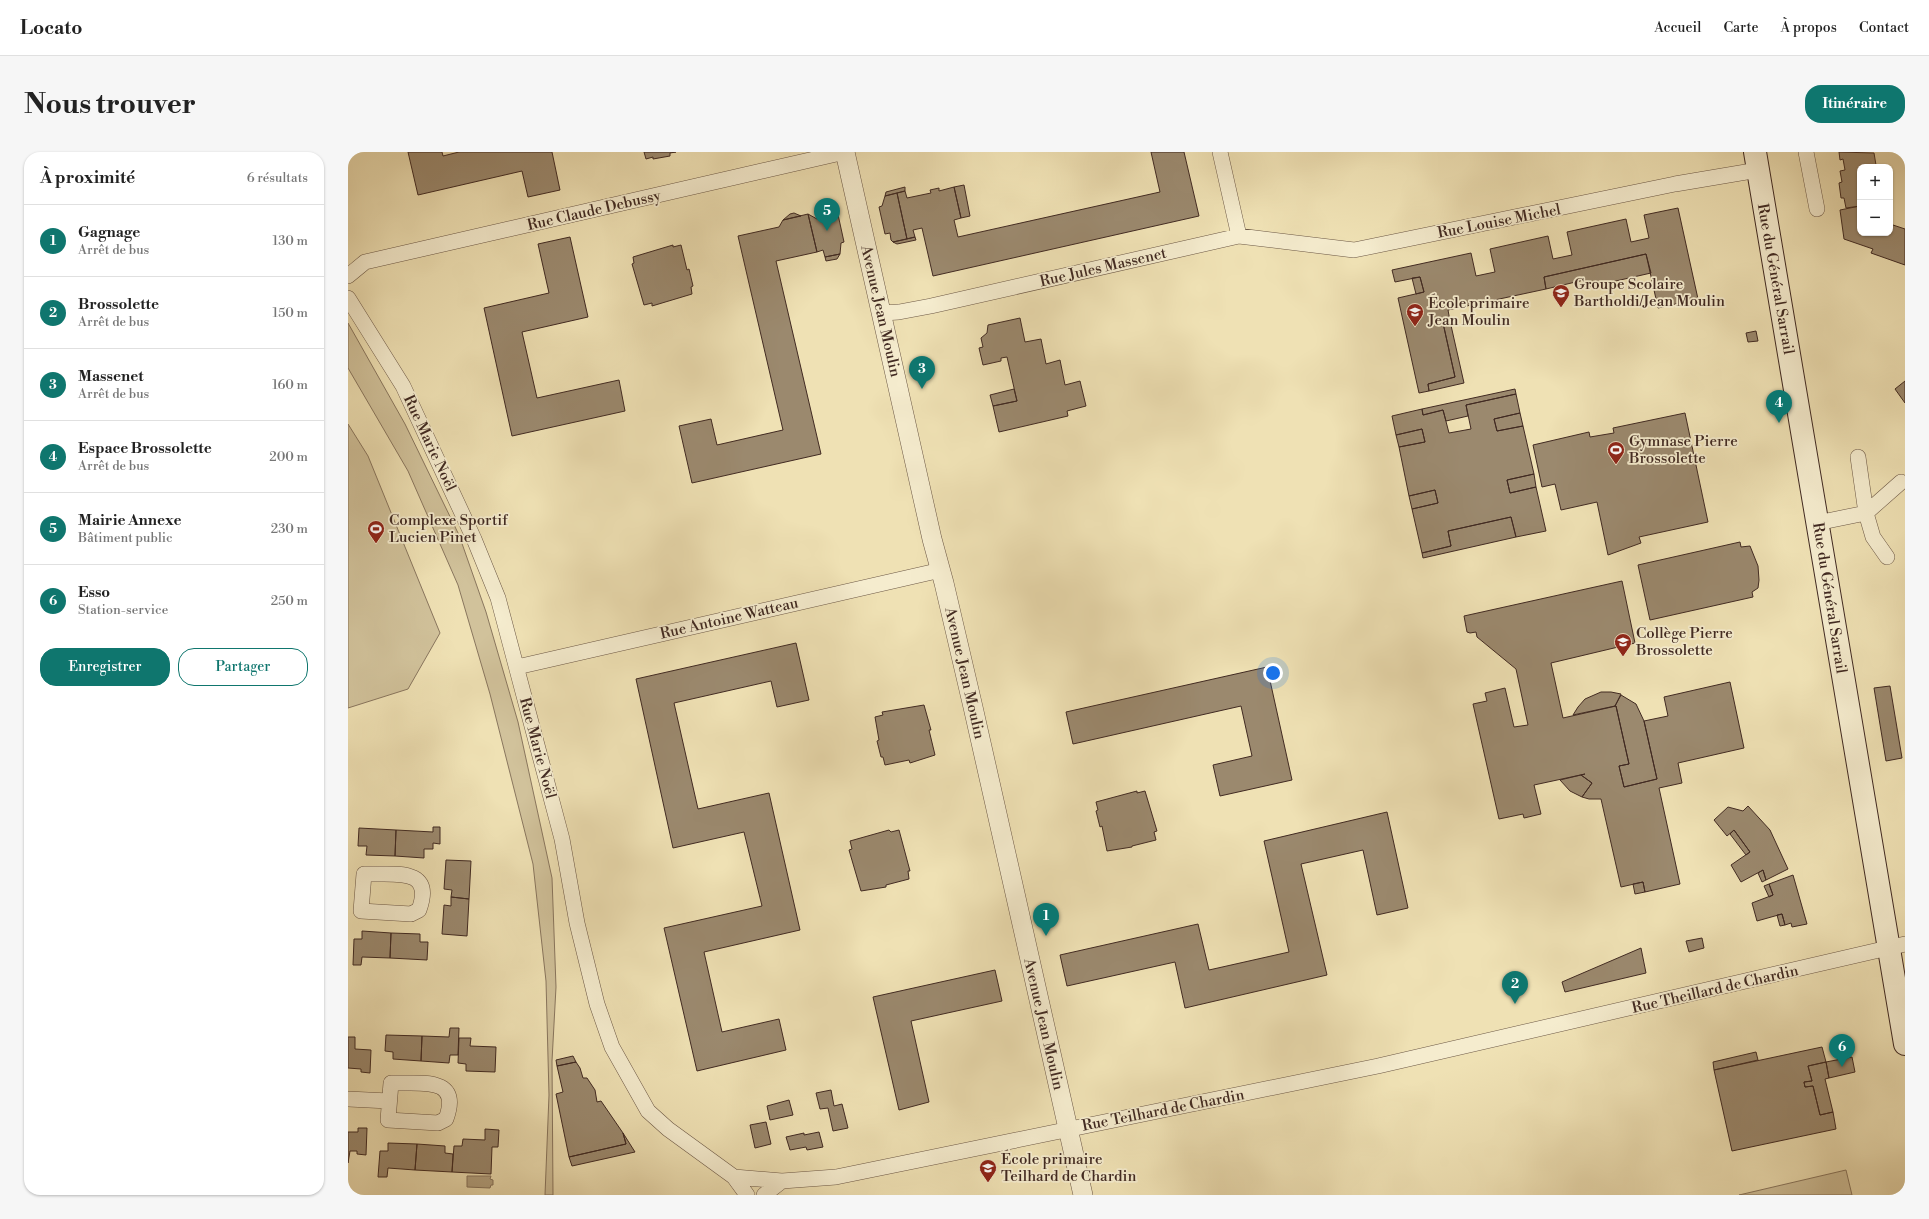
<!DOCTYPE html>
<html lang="fr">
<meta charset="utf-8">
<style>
:root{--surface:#fff;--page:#f6f6f6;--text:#222;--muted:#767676;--line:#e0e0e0;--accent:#0f766e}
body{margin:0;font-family:"Libre Bodoni",serif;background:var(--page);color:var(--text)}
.controls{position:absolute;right:12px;top:12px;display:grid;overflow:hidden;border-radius:8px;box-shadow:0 1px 3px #0004}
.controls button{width:36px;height:36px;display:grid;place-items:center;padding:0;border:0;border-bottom:1px solid var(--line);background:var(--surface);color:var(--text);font:20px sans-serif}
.you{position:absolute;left:925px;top:521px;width:14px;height:14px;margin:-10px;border:3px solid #fff;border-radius:50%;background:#1a73e8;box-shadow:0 0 0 6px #1a73e833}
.badge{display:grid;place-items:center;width:26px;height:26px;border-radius:50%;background:var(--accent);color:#fff;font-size:13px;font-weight:700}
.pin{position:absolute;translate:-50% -33px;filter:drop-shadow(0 1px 2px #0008)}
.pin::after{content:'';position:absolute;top:21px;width:14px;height:12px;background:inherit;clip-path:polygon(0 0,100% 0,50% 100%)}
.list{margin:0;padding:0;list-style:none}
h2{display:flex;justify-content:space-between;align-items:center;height:52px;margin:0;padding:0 16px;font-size:17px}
h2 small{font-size:13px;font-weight:400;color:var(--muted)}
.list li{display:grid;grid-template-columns:26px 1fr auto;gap:12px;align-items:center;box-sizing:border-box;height:72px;padding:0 16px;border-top:1px solid var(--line)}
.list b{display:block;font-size:15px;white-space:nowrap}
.list p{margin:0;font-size:13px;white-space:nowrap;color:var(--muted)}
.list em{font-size:13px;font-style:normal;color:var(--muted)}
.actions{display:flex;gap:8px;padding:12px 16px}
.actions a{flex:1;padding:9px 0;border:1px solid var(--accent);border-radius:16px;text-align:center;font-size:14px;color:var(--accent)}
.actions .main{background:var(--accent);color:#fff}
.map{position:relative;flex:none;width:1557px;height:1043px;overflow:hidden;border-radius:16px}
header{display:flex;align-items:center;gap:24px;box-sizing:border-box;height:56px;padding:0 20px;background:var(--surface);border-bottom:1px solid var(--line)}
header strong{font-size:19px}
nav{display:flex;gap:22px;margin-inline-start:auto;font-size:14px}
.intro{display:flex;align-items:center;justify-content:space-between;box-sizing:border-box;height:96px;padding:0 24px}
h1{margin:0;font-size:28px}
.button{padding:10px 18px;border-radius:16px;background:var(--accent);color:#fff;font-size:14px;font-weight:700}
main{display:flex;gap:24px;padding:0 24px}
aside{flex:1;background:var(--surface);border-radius:16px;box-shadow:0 1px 3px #0004}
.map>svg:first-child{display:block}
</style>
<header>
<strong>Locato</strong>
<nav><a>Accueil</a><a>Carte</a><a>À propos</a><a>Contact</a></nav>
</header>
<div class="intro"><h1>Nous trouver</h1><a class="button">Itinéraire</a></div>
<main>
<aside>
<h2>À proximité<small>6 résultats</small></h2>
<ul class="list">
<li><span class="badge">1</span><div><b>Gagnage</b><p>Arrêt de bus</p></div><em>130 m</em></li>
<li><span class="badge">2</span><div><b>Brossolette</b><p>Arrêt de bus</p></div><em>150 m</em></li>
<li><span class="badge">3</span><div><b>Massenet</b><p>Arrêt de bus</p></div><em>160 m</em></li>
<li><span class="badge">4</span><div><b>Espace Brossolette</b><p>Arrêt de bus</p></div><em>200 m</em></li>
<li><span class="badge">5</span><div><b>Mairie Annexe</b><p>Bâtiment public</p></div><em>230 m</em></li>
<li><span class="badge">6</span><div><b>Esso</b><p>Station-service</p></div><em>250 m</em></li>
</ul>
<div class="actions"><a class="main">Enregistrer</a><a>Partager</a></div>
</aside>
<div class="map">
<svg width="1557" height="1043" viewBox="0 0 1557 1043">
<rect width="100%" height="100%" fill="#efe1b4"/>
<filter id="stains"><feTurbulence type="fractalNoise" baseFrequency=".005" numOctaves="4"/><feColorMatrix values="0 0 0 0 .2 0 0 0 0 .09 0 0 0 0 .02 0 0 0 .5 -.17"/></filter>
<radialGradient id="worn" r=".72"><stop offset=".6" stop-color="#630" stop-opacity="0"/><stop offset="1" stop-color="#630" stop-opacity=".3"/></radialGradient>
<path fill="#d1c29b" stroke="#89765e" d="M 0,171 L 57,272 L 111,383 L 138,460 L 170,570 L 204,726 L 208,835 L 204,909 L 205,1043 L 197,1043 L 201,943 L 198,829 L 185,712 L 142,542 L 110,433 L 60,319 L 0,216 Z
M 0,272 L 20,304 L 92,481 L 60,537 L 0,556 Z
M 1498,1018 L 1504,1043 L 1391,1043 Z"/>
<path fill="#b4a382" stroke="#86735c" d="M 119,1024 L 143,1024 L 142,1027 L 145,1028 L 145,1033 L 143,1033 L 142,1036 L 119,1035 Z"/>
<path fill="#9b896e" stroke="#412a22" d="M 60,0 L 94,0 L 95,4 L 111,0 L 204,0 L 212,38 L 180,45 L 174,19 L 70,43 Z
M 296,0 L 328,0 L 322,1 L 322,4 L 305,7 L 305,5 L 298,7 Z
M 803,0 L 836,0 L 851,64 L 585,124 L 574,76 L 565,78 L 567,85 L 559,87 L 549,41 L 557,39 L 559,46 L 583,41 L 582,38 L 591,36 L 591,39 L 606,35 L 613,66 L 606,68 L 610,85 L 812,40 Z
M 1491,0 L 1526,1 L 1528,13 L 1522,13 L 1522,15 L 1512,15 L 1512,54 L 1498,56 L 1496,46 L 1493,46 L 1491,31 L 1494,30 L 1492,19 L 1497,18 L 1495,7 L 1492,8 Z
M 616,33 L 622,64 L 613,66 L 606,35 Z
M 557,35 L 557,39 L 537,44 L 538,40 Z
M 549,41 L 559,87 L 545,90 L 543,88 L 542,81 L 537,82 L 531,55 L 534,54 L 537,44 Z
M 1512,54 L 1512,81 L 1542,81 L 1542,72 L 1557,77 L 1557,113 L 1523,101 L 1525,97 L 1496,87 L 1492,58 Z
M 1330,56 L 1350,147 L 1310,156 L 1298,102 L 1196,125 L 1198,137 L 1100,158 L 1102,169 L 1095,171 L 1107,225 L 1080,232 L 1081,239 L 1071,241 L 1050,146 L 1076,140 L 1072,125 L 1047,130 L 1044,118 L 1123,101 L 1128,124 L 1147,120 L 1142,97 L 1200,84 L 1205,107 L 1224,103 L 1219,80 L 1278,67 L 1283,90 L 1301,86 L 1296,63 Z
M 489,58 L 496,90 L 493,91 L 492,102 L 477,105 L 475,98 L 469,100 L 460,62 L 469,67 L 484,63 L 483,60 Z
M 446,61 L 453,64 L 435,68 L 442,62 Z
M 460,62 L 469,100 L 428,109 L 473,302 L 344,331 L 331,274 L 363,267 L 369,293 L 435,278 L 390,84 L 431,75 L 435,68 Z
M 222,85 L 240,165 L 174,180 L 189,246 L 271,228 L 277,259 L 164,284 L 136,156 L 201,141 L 190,92 Z
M 567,85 L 568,88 L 549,92 L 545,90 Z
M 325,93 L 325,95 L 333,93 L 339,118 L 341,117 L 345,134 L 343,135 L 344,142 L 304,154 L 304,151 L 296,153 L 284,112 L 286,111 L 285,105 Z
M 492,102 L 489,107 L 478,109 L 477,105 Z
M 1298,102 L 1303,121 L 1237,136 L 1236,128 L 1198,137 L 1196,125 Z
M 1072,125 L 1076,140 L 1068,142 L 1064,126 Z
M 672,166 L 677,190 L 693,187 L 698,212 L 712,208 L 717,233 L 732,229 L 738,254 L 719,259 L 720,264 L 651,280 L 645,254 L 669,249 L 659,205 L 653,206 L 653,209 L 635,213 L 631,196 L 635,195 L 633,186 L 639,181 L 640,173 Z
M 1102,169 L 1116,231 L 1081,239 L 1080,232 L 1107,225 L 1095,171 Z
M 1408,179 L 1410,189 L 1400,190 L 1398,181 Z
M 1557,229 L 1557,251 L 1547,237 Z
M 666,237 L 669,249 L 645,254 L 642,243 Z
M 1167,237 L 1168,242 L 1118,253 L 1120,264 L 1098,269 L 1095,258 L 1075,263 L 1074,257 Z
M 1168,242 L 1172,261 L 1146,267 L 1149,279 L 1175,274 L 1186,322 L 1159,328 L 1162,341 L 1188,335 L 1198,379 L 1168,385 L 1163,365 L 1100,379 L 1103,394 L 1074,401 L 1064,357 L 1090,351 L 1087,338 L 1061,344 L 1051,295 L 1077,290 L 1074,277 L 1048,283 L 1044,264 L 1074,257 L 1075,263 L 1095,258 L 1101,281 L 1123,277 L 1118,253 Z
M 1172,261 L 1175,274 L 1149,279 L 1146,267 Z
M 1337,261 L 1360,370 L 1291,385 L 1293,391 L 1260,403 L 1249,350 L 1213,358 L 1207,332 L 1194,335 L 1185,293 L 1241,280 L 1242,285 L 1266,281 L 1265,276 Z
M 1074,277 L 1077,290 L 1051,295 L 1048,283 Z
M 1186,322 L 1188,335 L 1162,341 L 1159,328 Z
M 1087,338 L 1090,351 L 1064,357 L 1061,344 Z
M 1163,365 L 1168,385 L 1075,406 L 1074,401 L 1103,394 L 1100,379 Z
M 1392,390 L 1393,395 L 1402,394 L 1410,414 L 1411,428 L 1410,436 L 1404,440 L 1405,445 L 1302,468 L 1290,413 Z
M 1274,429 L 1287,491 L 1203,511 L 1215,566 L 1268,554 L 1281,612 L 1271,614 L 1276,635 L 1309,627 L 1296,569 L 1320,564 L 1316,545 L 1382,530 L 1396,596 L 1330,611 L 1334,631 L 1311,636 L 1332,732 L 1297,740 L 1295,730 L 1273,735 L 1253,647 L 1241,647 L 1234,645 L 1244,631 L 1233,623 L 1237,622 L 1186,633 L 1193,662 L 1176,666 L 1175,662 L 1151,667 L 1125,552 L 1139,549 L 1137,541 L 1157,536 L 1166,575 L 1180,573 L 1168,517 L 1129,485 L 1128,480 L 1122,481 L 1119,480 L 1116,464 Z
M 448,491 L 461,548 L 429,555 L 423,529 L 326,551 L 350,657 L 421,641 L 452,778 L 356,800 L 374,880 L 431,867 L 438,898 L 349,919 L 316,776 L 414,754 L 396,680 L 325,696 L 288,527 Z
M 919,515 L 944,628 L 872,644 L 865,613 L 904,604 L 893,554 L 725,592 L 718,560 Z
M 1542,534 L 1554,606 L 1538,609 L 1526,536 Z
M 1253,540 L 1263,540 L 1273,542 L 1267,554 L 1225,563 L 1230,555 L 1237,547 Z
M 1273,543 L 1288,552 L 1296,569 L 1309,627 L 1276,635 L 1271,614 L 1281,612 L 1268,554 L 1267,554 Z
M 576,553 L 583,578 L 581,578 L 587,603 L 562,611 L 561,608 L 537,613 L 535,605 L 533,605 L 529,589 L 531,588 L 527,565 L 535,563 L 534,560 Z
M 1233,623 L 1244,631 L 1234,645 L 1222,639 L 1212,628 Z
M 789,639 L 789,641 L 797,639 L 809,679 L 806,680 L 808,688 L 784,694 L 784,695 L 759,699 L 754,674 L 752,675 L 748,659 L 750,658 L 748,650 Z
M 1400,654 L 1422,678 L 1440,717 L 1418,728 L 1415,718 L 1393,730 L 1383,713 L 1402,700 L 1386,678 L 1379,684 L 1366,668 L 1380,655 L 1395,659 Z
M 1039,660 L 1060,756 L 1029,763 L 1015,698 L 953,712 L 979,823 L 837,856 L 827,810 L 719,834 L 712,803 L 850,772 L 861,818 L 941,800 L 916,689 Z
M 85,675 L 92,675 L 92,692 L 85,691 L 85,697 L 76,697 L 76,706 L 47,704 L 48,678 L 85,680 Z
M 11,676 L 48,678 L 47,704 L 18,703 L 19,694 L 10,694 Z
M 541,678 L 543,680 L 551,678 L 562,719 L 560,719 L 561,727 L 538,733 L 538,735 L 513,739 L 501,698 L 504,697 L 502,689 Z
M 1386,678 L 1402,700 L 1398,703 L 1382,682 Z
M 98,708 L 123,709 L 121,747 L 103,745 L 104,738 L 96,737 Z
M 1415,718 L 1418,728 L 1414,730 L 1410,721 Z
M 1445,723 L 1459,772 L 1444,775 L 1443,771 L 1437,773 L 1434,762 L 1409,769 L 1404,751 L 1425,743 L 1421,732 Z
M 1295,730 L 1297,740 L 1287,742 L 1285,732 Z
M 1421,732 L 1425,743 L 1421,745 L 1416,734 Z
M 103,745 L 121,747 L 119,784 L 94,782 L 96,753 L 103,754 Z
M 1434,762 L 1437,773 L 1432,774 L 1429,763 Z
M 14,779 L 43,781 L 42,806 L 14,805 L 13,813 L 5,813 L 6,787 L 14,787 Z
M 43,781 L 72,782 L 72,790 L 80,790 L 79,808 L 42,806 Z
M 1354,786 L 1356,796 L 1341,800 L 1338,789 Z
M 1293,796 L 1298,821 L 1217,840 L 1214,830 Z
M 647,818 L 654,849 L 563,869 L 581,950 L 551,958 L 525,845 Z
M 102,876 L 111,876 L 110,903 L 102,903 L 101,911 L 73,909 L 74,884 L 101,885 Z
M 38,883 L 74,884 L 73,909 L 45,907 L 45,900 L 37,899 Z
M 0,885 L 7,885 L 7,897 L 23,898 L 22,921 L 13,920 L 13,917 L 0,916 Z
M 111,886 L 123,886 L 122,894 L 148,895 L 147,920 L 118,919 L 118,912 L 110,911 Z
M 1474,895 L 1478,910 L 1460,914 L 1464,929 L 1456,930 L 1457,935 L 1465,934 L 1472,963 L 1485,960 L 1488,977 L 1384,999 L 1366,918 Z
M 1408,900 L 1410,908 L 1366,918 L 1365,910 Z
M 225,904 L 228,910 L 209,914 L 208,908 Z
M 1504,905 L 1507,920 L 1481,926 L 1478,910 Z
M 228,910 L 232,916 L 235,926 L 239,926 L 247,938 L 249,950 L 253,949 L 275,981 L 278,992 L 221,1005 L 208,942 L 215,940 L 209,914 Z
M 1478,910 L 1481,926 L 1477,927 L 1485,960 L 1472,963 L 1465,934 L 1457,935 L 1456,930 L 1464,929 L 1460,914 Z
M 483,938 L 486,954 L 494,952 L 500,976 L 485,979 L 480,956 L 472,957 L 468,941 Z
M 441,948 L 445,963 L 422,968 L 419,954 Z
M 418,970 L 423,992 L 407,996 L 402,973 Z
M 10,976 L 19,976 L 18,1003 L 9,1002 L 9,999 L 2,999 L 0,1011 L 0,980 L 10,980 Z
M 137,977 L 151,978 L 150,995 L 144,995 L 143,1022 L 104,1020 L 106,994 L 114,994 L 115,987 L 137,988 Z
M 471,980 L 475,995 L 459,998 L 458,995 L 442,998 L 438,985 L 456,981 L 456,983 Z
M 275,981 L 287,1000 L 224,1014 L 221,1005 L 278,992 Z
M 40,991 L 69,992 L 67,1018 L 40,1016 L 39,1025 L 30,1025 L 32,999 L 40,999 Z
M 69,992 L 97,994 L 97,1001 L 105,1002 L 104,1020 L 67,1018 Z"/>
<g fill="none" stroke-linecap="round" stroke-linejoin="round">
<defs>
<path id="minor" d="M 872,0 L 891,84
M 1458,0 L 1469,57
M 0,124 L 17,110 L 497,0
M 0,146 L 55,234 L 126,387 L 150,446 L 214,687 L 229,771 L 249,852 L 264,895 L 300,959 L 320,977 L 386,1025 L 399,1043
M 534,161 L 551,160 L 583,154 L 891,84 L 1006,98 L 1327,32 L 1410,18
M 1510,305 L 1518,361 L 1525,385 L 1539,405
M 1469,371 L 1518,361 L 1553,330
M 169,515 L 593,418
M 16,722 C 45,723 87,714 71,758 L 63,762 L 13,759 Z
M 43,931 C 71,932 114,923 98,967 L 90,971 L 40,968 Z
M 0,947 L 41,949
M 386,1025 L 434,1029 L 488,1025 L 1030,914 L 1557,792
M 416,1043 L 434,1029"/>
<path id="tertiary" d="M 497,0 L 584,387 L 596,431 L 625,555 L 735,1043"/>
<path id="secondary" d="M 1407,0 L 1557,892"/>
</defs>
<use href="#minor" stroke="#6c5846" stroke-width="16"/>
<use href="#tertiary" stroke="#6c5846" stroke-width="20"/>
<use href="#secondary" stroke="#412a22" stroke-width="24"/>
<use href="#minor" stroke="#f5ecce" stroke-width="15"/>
<use href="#tertiary" stroke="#f5ecce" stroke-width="19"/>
<use href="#secondary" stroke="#f5ecce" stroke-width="22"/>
</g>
<defs>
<symbol id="school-pin" viewBox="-11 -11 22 30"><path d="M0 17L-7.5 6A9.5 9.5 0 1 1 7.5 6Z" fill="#8f2418" stroke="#f5ecce"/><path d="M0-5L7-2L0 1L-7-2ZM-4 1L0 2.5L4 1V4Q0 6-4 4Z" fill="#fff"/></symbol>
<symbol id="stadium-pin" viewBox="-11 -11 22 30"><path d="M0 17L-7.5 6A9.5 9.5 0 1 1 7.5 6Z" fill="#8f2418" stroke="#f5ecce"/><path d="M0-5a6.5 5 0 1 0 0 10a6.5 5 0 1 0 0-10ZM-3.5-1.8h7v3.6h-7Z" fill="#fff"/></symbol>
</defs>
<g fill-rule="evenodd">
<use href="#school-pin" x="1203" y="131" width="20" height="27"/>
<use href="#school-pin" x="1057" y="150" width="20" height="27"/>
<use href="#stadium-pin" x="1258" y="288" width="20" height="27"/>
<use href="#stadium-pin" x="18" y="367" width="20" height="27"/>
<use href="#school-pin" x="1265" y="480" width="20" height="27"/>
<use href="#school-pin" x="630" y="1006" width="20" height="27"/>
</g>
<g text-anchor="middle" stroke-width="3.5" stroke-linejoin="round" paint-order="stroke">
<g font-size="15" fill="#412a22" stroke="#f5ecce">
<text transform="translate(246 58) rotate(-13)" y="5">Rue Claude Debussy</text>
<text transform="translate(1151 69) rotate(-11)" y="5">Rue Louise Michel</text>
<text transform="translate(755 115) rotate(-13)" y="5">Rue Jules Massenet</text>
<text transform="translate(1428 127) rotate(80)" y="5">Rue du Général Sarrail</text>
<text transform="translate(533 159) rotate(77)" y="5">Avenue Jean Moulin</text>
<text transform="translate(82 291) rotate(65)" y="5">Rue Marie Noël</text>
<text transform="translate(1482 446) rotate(81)" y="5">Rue du Général Sarrail</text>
<text transform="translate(381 466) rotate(-13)" y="5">Rue Antoine Watteau</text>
<text transform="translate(617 521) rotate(77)" y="5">Avenue Jean Moulin</text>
<text transform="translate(190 596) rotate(75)" y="5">Rue Marie Noël</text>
<text transform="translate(1367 837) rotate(-13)" y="5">Rue Theillard de Chardin</text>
<text transform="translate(696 872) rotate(77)" y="5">Avenue Jean Moulin</text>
<text transform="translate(815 958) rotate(-11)" y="5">Rue Teilhard de Chardin</text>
</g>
<g font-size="15" fill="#412a22" stroke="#f5ecce" text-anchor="start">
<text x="1226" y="137">Groupe Scolaire<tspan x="1226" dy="17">Bartholdi/Jean Moulin</tspan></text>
<text x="1080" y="156">École primaire<tspan x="1080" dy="17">Jean Moulin</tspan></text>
<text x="1281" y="294">Gymnase Pierre<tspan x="1281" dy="17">Brossolette</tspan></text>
<text x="41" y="373">Complexe Sportif<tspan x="41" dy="17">Lucien Pinet</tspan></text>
<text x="1288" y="486">Collège Pierre<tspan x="1288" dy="17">Brossolette</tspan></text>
<text x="653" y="1012">École primaire<tspan x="653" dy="17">Teilhard de Chardin</tspan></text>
</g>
</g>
<rect width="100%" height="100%" filter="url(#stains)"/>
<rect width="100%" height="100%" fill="url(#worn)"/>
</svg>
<div class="controls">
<button>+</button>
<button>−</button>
</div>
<div class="you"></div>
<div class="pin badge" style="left:698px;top:784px">1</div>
<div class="pin badge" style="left:1167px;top:852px">2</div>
<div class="pin badge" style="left:574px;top:237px">3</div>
<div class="pin badge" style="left:1431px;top:271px">4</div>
<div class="pin badge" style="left:479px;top:79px">5</div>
<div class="pin badge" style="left:1494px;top:915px">6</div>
</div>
</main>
